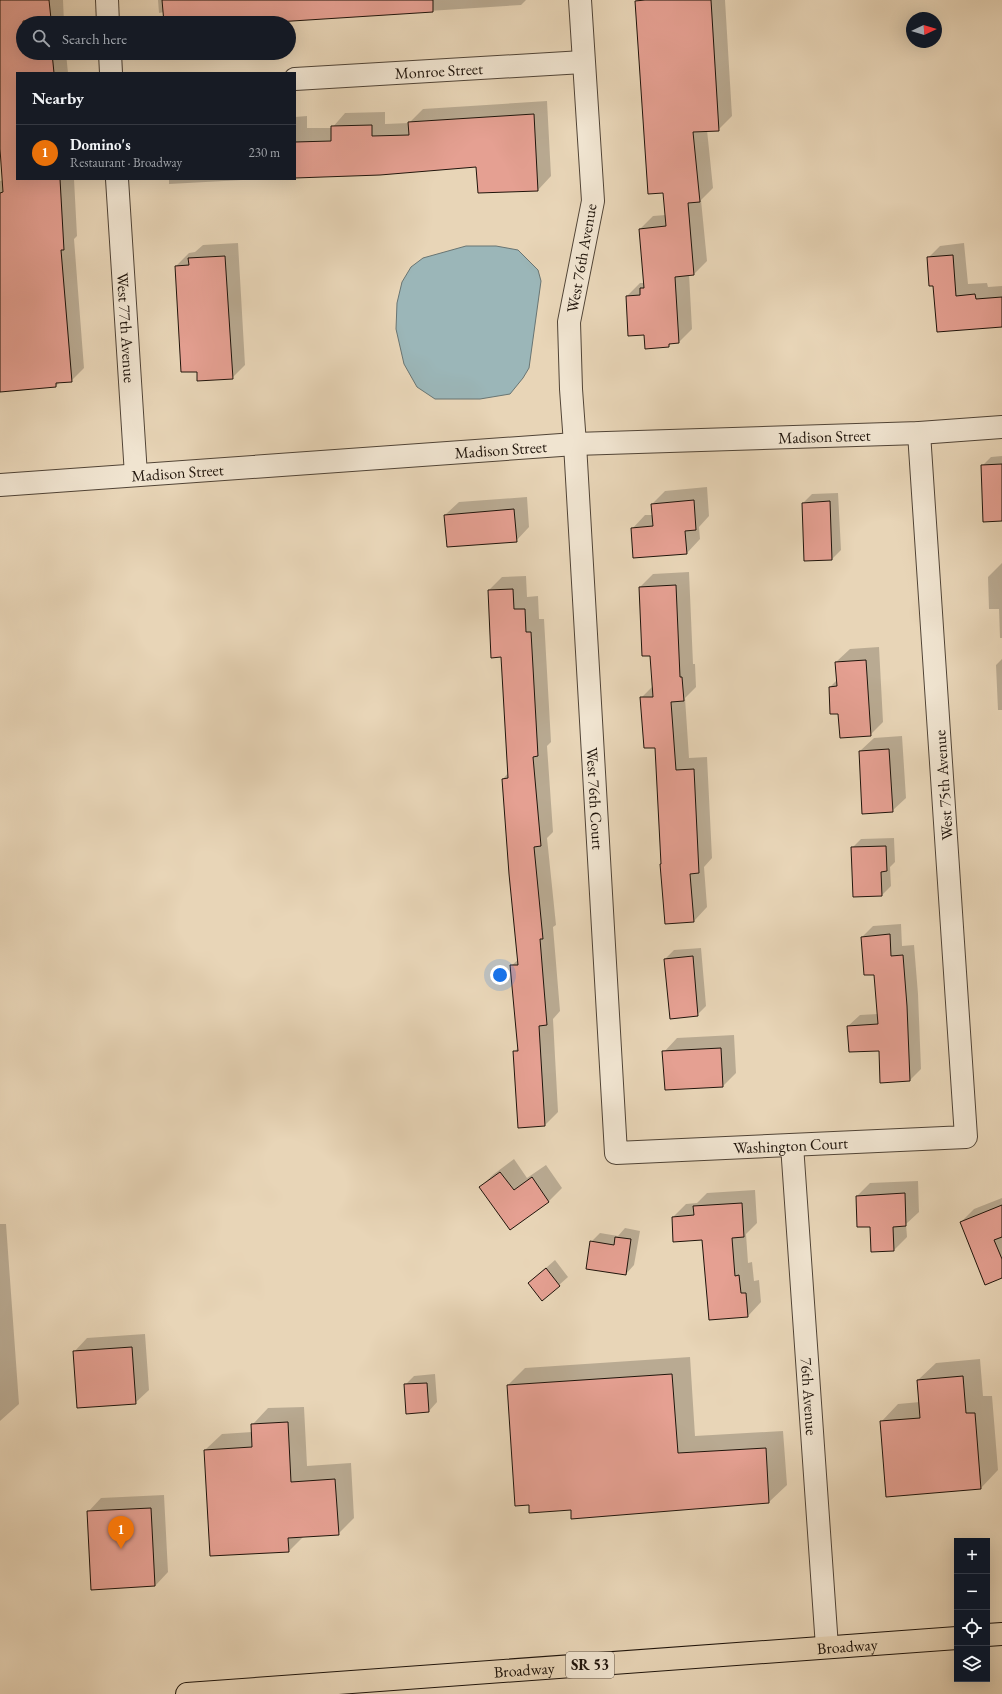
<!DOCTYPE html>
<meta charset="utf-8">
<style>
:root{--surface:#171b24;--page:#20242c;--text:#f1f3f6;--muted:#9ea1a6;--line:#363941;--accent:#c59692}
body{margin:0;font-family:"EB Garamond",serif;background:var(--page);color:var(--text)}
.controls{position:absolute;right:12px;bottom:12px;display:grid;overflow:hidden;border-radius:0px;box-shadow:0 4px 16px #0002}
.controls button{width:36px;height:36px;display:grid;place-items:center;padding:0;border:0;border-bottom:1px solid var(--line);background:var(--surface);color:var(--text);font:20px sans-serif}
.compass{position:absolute;left:906px;top:12px;width:36px;height:36px;border-radius:50%;background:var(--surface);box-shadow:0 4px 16px #0002;rotate:86deg}
.you{position:absolute;left:500px;top:975px;width:14px;height:14px;margin:-10px;border:3px solid #fff;border-radius:50%;background:#1a73e8;box-shadow:0 0 0 6px #1a73e833}
.badge{display:grid;place-items:center;width:26px;height:26px;border-radius:50%;background:var(--accent);color:#fff;font-size:13px;font-weight:700}
.pin{position:absolute;translate:-50% -33px;filter:drop-shadow(0 1px 2px #0008)}
.pin::after{content:'';position:absolute;top:21px;width:14px;height:12px;background:inherit;clip-path:polygon(0 0,100% 0,50% 100%)}
.list{margin:0;padding:0;list-style:none}
h2{display:flex;justify-content:space-between;align-items:center;height:52px;margin:0;padding:0 16px;font-size:17px}
h2 small{font-size:13px;font-weight:400;color:var(--muted)}
.list li{display:grid;grid-template-columns:26px 1fr auto;gap:12px;align-items:center;box-sizing:border-box;height:56px;padding:0 16px;border-top:1px solid var(--line)}
.list b{display:block;font-size:15px;white-space:nowrap}
.list p{margin:0;font-size:13px;white-space:nowrap;color:var(--muted)}
.list em{font-size:13px;font-style:normal;color:var(--muted)}
.icon{flex:none;width:22px;height:22px;fill:none;stroke:currentColor;stroke-width:2;stroke-linecap:round;stroke-linejoin:round}
.map{position:relative;flex:none;width:1002px;height:1694px;overflow:hidden}
.search{position:absolute;background:var(--surface);box-shadow:0 4px 16px #0002;left:16px;top:16px;width:280px;height:44px;display:flex;align-items:center;gap:10px;box-sizing:border-box;padding:0 14px;border-radius:22px;color:var(--muted);font-size:15px}
.panel{position:absolute;background:var(--surface);box-shadow:0 4px 16px #0002;left:16px;top:72px;width:280px;height:108px;border-radius:0px}
.map>svg:first-child{display:block}
</style>
<div class="map">
<svg width="1002" height="1694" viewBox="0 0 1002 1694">
<rect width="100%" height="100%" fill="#e8d5b7"/>
<filter id="stains"><feTurbulence type="fractalNoise" baseFrequency=".005" numOctaves="4"/><feColorMatrix values="0 0 0 0 .2 0 0 0 0 .09 0 0 0 0 .02 0 0 0 .5 -.17"/></filter>
<radialGradient id="worn" r=".72"><stop offset=".6" stop-color="#630" stop-opacity="0"/><stop offset="1" stop-color="#630" stop-opacity=".3"/></radialGradient>
<path fill="#9bb6b8" stroke="#697573" d="M 466,246 L 496,246 L 518,250 L 538,270 L 541,281 L 529,368 L 523,378 L 510,394 L 480,399 L 435,399 L 417,387 L 404,364 L 396,329 L 397,303 L 402,282 L 411,267 L 423,258 Z"/>
<path fill="#0003" d="M 0,0 L 63,0 L 64,23 L 23,23 L 23,53 L 66,53 L 68,73 L 17,73 L 17,179 L 74,179 L 77,236 L 74,239 L 84,368 L 71,381 L 60,382 L 56,386 L 0,391 L 0,181 L 3,180 L 0,135 Z
M 158,0 L 526,0 L 521,5 L 243,23 L 165,23 L 164,12 L 159,13 Z
M 636,0 L 725,0 L 732,116 L 718,130 L 707,130 L 713,188 L 701,200 L 707,261 L 694,274 L 689,274 L 692,329 L 679,342 L 672,343 L 668,346 L 645,334 L 627,296 L 640,283 L 645,283 L 640,229 L 653,216 L 666,215 L 664,192 L 649,193 Z
M 547,101 L 551,176 L 538,190 L 477,166 L 295,177 L 295,117 L 307,116 L 307,128 L 332,128 L 345,113 L 385,112 L 385,124 L 409,123 L 423,109 Z
M 169,179 L 263,179 L 169,184 Z
M 238,243 L 245,365 L 232,378 L 198,371 L 176,266 L 189,253 L 195,252 L 203,245 Z
M 964,243 L 968,284 L 987,283 L 988,287 L 1002,286 L 1002,326 L 934,285 L 928,258 L 940,246 Z
M 1002,456 L 1002,520 L 982,466 L 991,457 Z
M 707,487 L 709,516 L 699,527 L 700,539 L 687,553 L 632,529 L 645,515 L 653,515 L 652,504 L 665,491 Z
M 838,493 L 841,550 L 832,559 L 803,503 L 812,494 Z
M 527,497 L 529,527 L 516,541 L 445,515 L 459,502 Z
M 1002,563 L 1002,638 L 1000,638 L 999,609 L 989,609 L 988,577 Z
M 689,572 L 693,664 L 695,664 L 696,687 L 685,698 L 689,758 L 707,757 L 712,858 L 704,867 L 707,907 L 694,921 L 662,863 L 656,746 L 641,698 L 653,686 L 651,655 L 640,587 L 653,574 Z
M 526,576 L 527,597 L 538,596 L 539,619 L 544,619 L 551,742 L 547,746 L 553,832 L 547,838 L 556,925 L 553,927 L 560,1011 L 553,1019 L 558,1112 L 545,1125 L 514,1052 L 518,1048 L 511,966 L 519,959 L 503,779 L 508,773 L 502,656 L 489,590 L 502,577 Z
M 879,647 L 883,722 L 870,735 L 839,713 L 830,687 L 837,680 L 836,662 L 850,649 Z
M 1002,659 L 1002,710 L 998,710 L 996,665 Z
M 902,736 L 906,798 L 892,811 L 860,751 L 874,738 Z
M 894,838 L 895,862 L 890,867 L 891,886 L 882,895 L 854,896 L 852,848 L 861,839 Z
M 901,924 L 902,946 L 914,945 L 918,994 L 921,1069 L 910,1080 L 879,1050 L 848,1026 L 860,1015 L 878,1014 L 874,974 L 862,937 L 873,926 Z
M 701,948 L 706,1006 L 697,1015 L 665,959 L 674,950 Z
M 734,1035 L 736,1073 L 723,1086 L 664,1052 L 677,1038 Z
M 514,1159 L 527,1178 L 546,1165 L 562,1188 L 549,1201 L 510,1229 L 480,1187 L 494,1174 Z
M 918,1181 L 919,1212 L 906,1224 L 907,1237 L 894,1250 L 871,1226 L 857,1196 L 870,1183 Z
M 755,1190 L 757,1223 L 746,1234 L 748,1263 L 752,1262 L 754,1281 L 759,1280 L 761,1302 L 748,1316 L 710,1319 L 703,1239 L 674,1241 L 673,1217 L 686,1204 L 697,1203 L 707,1193 Z
M 1002,1198 L 1002,1277 L 961,1222 L 974,1209 Z
M 0,1224 L 6,1224 L 19,1404 L 0,1421 Z
M 625,1228 L 640,1231 L 634,1265 L 626,1274 L 591,1242 L 600,1233 L 618,1236 Z
M 555,1260 L 568,1277 L 559,1285 L 529,1283 Z
M 145,1334 L 149,1390 L 135,1403 L 74,1352 L 87,1338 Z
M 690,1357 L 695,1436 L 783,1431 L 787,1485 L 769,1502 L 572,1518 L 572,1509 L 530,1504 L 508,1385 L 525,1368 Z
M 980,1359 L 983,1396 L 992,1396 L 998,1470 L 981,1488 L 881,1422 L 898,1404 L 920,1402 L 918,1380 L 936,1363 Z
M 435,1374 L 437,1402 L 429,1411 L 405,1385 L 414,1376 Z
M 304,1407 L 307,1466 L 351,1463 L 354,1518 L 338,1534 L 303,1537 L 289,1551 L 205,1450 L 222,1434 L 252,1432 L 252,1425 L 268,1408 Z
M 164,1495 L 168,1572 L 155,1586 L 88,1512 L 101,1498 Z"/>
<path fill="#e5a092" stroke="#1f140b" d="M 0,0 L 49,0 L 51,19 L 23,21 L 23,53 L 52,53 L 54,73 L 17,73 L 17,179 L 60,179 L 64,250 L 61,250 L 72,382 L 56,383 L 56,387 L 0,392 L 0,193 L 3,192 L 0,149 Z
M 162,0 L 433,0 L 433,12 L 261,23 L 164,23 Z
M 645,0 L 711,0 L 719,131 L 693,132 L 700,202 L 688,203 L 694,275 L 675,277 L 679,343 L 669,344 L 669,347 L 645,349 L 644,335 L 628,336 L 626,296 L 640,295 L 640,288 L 644,288 L 639,229 L 666,226 L 663,193 L 648,194 L 635,1 Z
M 534,114 L 538,191 L 478,193 L 476,167 L 380,175 L 295,178 L 295,142 L 331,141 L 331,126 L 372,125 L 372,136 L 409,135 L 408,122 Z
M 953,255 L 956,296 L 975,294 L 976,299 L 1002,297 L 1002,327 L 937,332 L 933,286 L 929,286 L 927,257 Z
M 225,256 L 233,379 L 197,381 L 197,372 L 181,372 L 175,266 L 189,265 L 188,258 Z
M 1002,464 L 1002,521 L 983,522 L 981,465 Z
M 694,500 L 696,530 L 685,531 L 687,554 L 633,558 L 631,528 L 653,526 L 651,504 Z
M 830,501 L 832,560 L 804,561 L 802,503 Z
M 514,509 L 517,542 L 447,547 L 444,515 Z
M 676,585 L 680,677 L 682,677 L 684,701 L 671,702 L 676,770 L 694,769 L 699,873 L 690,874 L 694,922 L 665,924 L 660,864 L 661,864 L 655,748 L 644,748 L 640,697 L 653,697 L 650,656 L 642,656 L 639,587 Z
M 513,589 L 514,609 L 525,609 L 526,632 L 531,632 L 538,756 L 533,757 L 541,846 L 534,847 L 543,939 L 540,939 L 547,1025 L 539,1026 L 545,1126 L 518,1128 L 513,1051 L 518,1051 L 510,965 L 518,965 L 509,874 L 502,779 L 508,778 L 501,657 L 491,658 L 488,590 Z
M 866,660 L 871,736 L 840,738 L 838,714 L 830,714 L 829,687 L 837,686 L 835,662 Z
M 889,749 L 893,812 L 862,814 L 859,751 Z
M 886,846 L 887,871 L 881,872 L 882,896 L 853,897 L 851,847 Z
M 890,934 L 891,956 L 903,955 L 907,1006 L 910,1081 L 880,1083 L 879,1051 L 849,1052 L 847,1026 L 878,1024 L 874,975 L 864,975 L 861,937 Z
M 693,956 L 698,1016 L 670,1019 L 664,959 Z
M 721,1048 L 723,1087 L 665,1090 L 662,1051 Z
M 500,1172 L 514,1190 L 532,1177 L 549,1202 L 510,1230 L 479,1187 Z
M 905,1193 L 906,1226 L 893,1227 L 894,1251 L 871,1252 L 870,1227 L 857,1227 L 856,1196 Z
M 742,1203 L 744,1237 L 732,1238 L 735,1276 L 739,1275 L 741,1293 L 746,1293 L 748,1317 L 709,1320 L 702,1240 L 673,1242 L 672,1217 L 694,1215 L 693,1206 Z
M 1002,1205 L 1002,1237 L 994,1240 L 1002,1259 L 1002,1278 L 985,1285 L 960,1222 Z
M 615,1237 L 631,1239 L 626,1275 L 586,1269 L 590,1241 L 614,1245 Z
M 546,1268 L 560,1286 L 542,1301 L 528,1283 Z
M 132,1347 L 136,1404 L 77,1408 L 73,1351 Z
M 672,1374 L 678,1453 L 766,1448 L 769,1503 L 571,1519 L 571,1510 L 529,1513 L 529,1505 L 515,1506 L 507,1385 Z
M 963,1376 L 966,1413 L 975,1413 L 981,1489 L 886,1497 L 880,1421 L 920,1418 L 917,1380 Z
M 427,1383 L 429,1412 L 406,1414 L 404,1384 Z
M 288,1422 L 291,1482 L 335,1479 L 339,1535 L 288,1538 L 289,1552 L 210,1556 L 204,1450 L 252,1447 L 251,1424 Z
M 151,1508 L 155,1586 L 91,1590 L 87,1511 Z"/>
<g fill="none" stroke-linecap="round" stroke-linejoin="round">
<defs>
<g id="minor">
<path d="M 107,0 L 108,23"/>
<path id="s1" d="M 580,0 L 593,201 L 569,322 L 571,389 L 575,444 L 616,1153 L 966,1137 L 919,433"/>
<path d="M 110,53 L 111,73"/>
<path id="s2" d="M 295,79 L 583,62"/>
<path id="s3" d="M 117,179 L 136,475"/>
<path id="s4" d="M 0,485 L 575,444 L 919,433 L 1002,427"/>
<path id="s5" d="M 792,1145 L 827,1647"/>
</g>
<g id="major">
<path d="M 987,1635 L 1002,1634"/>
<path id="s6" d="M 187,1694 L 957,1638"/>
</g>
</defs>
<use href="#minor" stroke="#514436" stroke-width="24"/>
<use href="#major" stroke="#1f140b" stroke-width="24"/>
<use href="#minor" stroke="#f0e4d0" stroke-width="22"/>
<use href="#major" stroke="#e8d5b7" stroke-width="22"/>
</g>
<g text-anchor="middle" stroke-width="3" stroke-linejoin="round" paint-order="stroke">
<rect fill="#f0e4d0" stroke="#5e5246" stroke-width="1" x="566" y="1652" width="48" height="26" rx="3"/>
<g font-size="15" font-weight="bold" fill="#1f140b">
<text x="590" y="1670">SR 53</text>
</g>
<g font-size="16" fill="#1f140b" stroke="#f0e4d0">
<text dy="6" stroke="none"><textPath href="#s2" startOffset="144">Monroe Street</textPath></text>
<text transform="translate(581 258) rotate(-80)" y="6">West 76th Avenue</text>
<text dy="6" stroke="none"><textPath href="#s3" startOffset="149">West 77th Avenue</textPath></text>
<text dy="6" stroke="none"><textPath href="#s4" startOffset="826">Madison Street</textPath></text>
<text dy="6" stroke="none"><textPath href="#s4" startOffset="502">Madison Street</textPath></text>
<text dy="6" stroke="none"><textPath href="#s4" startOffset="178">Madison Street</textPath></text>
<text transform="translate(943 785) rotate(-94)" y="6">West 75th Avenue</text>
<text dy="6" stroke="none"><textPath href="#s1" startOffset="802">West 76th Court</textPath></text>
<text dy="6" stroke="none"><textPath href="#s1" startOffset="1332">Washington Court</textPath></text>
<text dy="6" stroke="none"><textPath href="#s5" startOffset="252">76th Avenue</textPath></text>
<text dy="6" stroke="none"><textPath href="#s6" startOffset="662">Broadway</textPath></text>
<text dy="6" stroke="none"><textPath href="#s6" startOffset="338">Broadway</textPath></text>
</g>
</g>
<rect width="100%" height="100%" filter="url(#stains)"/>
<rect width="100%" height="100%" fill="url(#worn)"/>
</svg>
<div class="controls">
<button>+</button>
<button>−</button>
<button><svg class="icon" aria-label="locate" viewBox="0 0 24 24"><circle cx="12" cy="12" r="6"/><path d="M12 2v4M12 18v4M2 12h4M18 12h4"/></svg></button>
<button><svg class="icon" aria-label="layers" viewBox="0 0 24 24"><path d="M12 4l9 5-9 5-9-5zM3 14l9 5 9-5"/></svg></button>
</div>
<svg class="compass" viewBox="-18 -18 36 36"><path d="M0-13l5 13h-10z" fill="#e53935"/><path d="M0 13l5-13h-10z" fill="#9ea1a6"/></svg>
<div class="you"></div>
<div class="pin badge" style="left:121px;top:1549px;background:#e8710a">1</div>
<div class="search"><svg class="icon" aria-label="search" viewBox="0 0 24 24"><circle cx="10" cy="10" r="6"/><path d="M15 15l6 6"/></svg>Search here</div>
<section class="panel">
<h2>Nearby<small></small></h2>
<ul class="list">
<li><span class="badge" style="background:#e8710a">1</span><div><b>Domino's</b><p>Restaurant · Broadway</p></div><em>230 m</em></li>
</ul>
</section>
</div>
